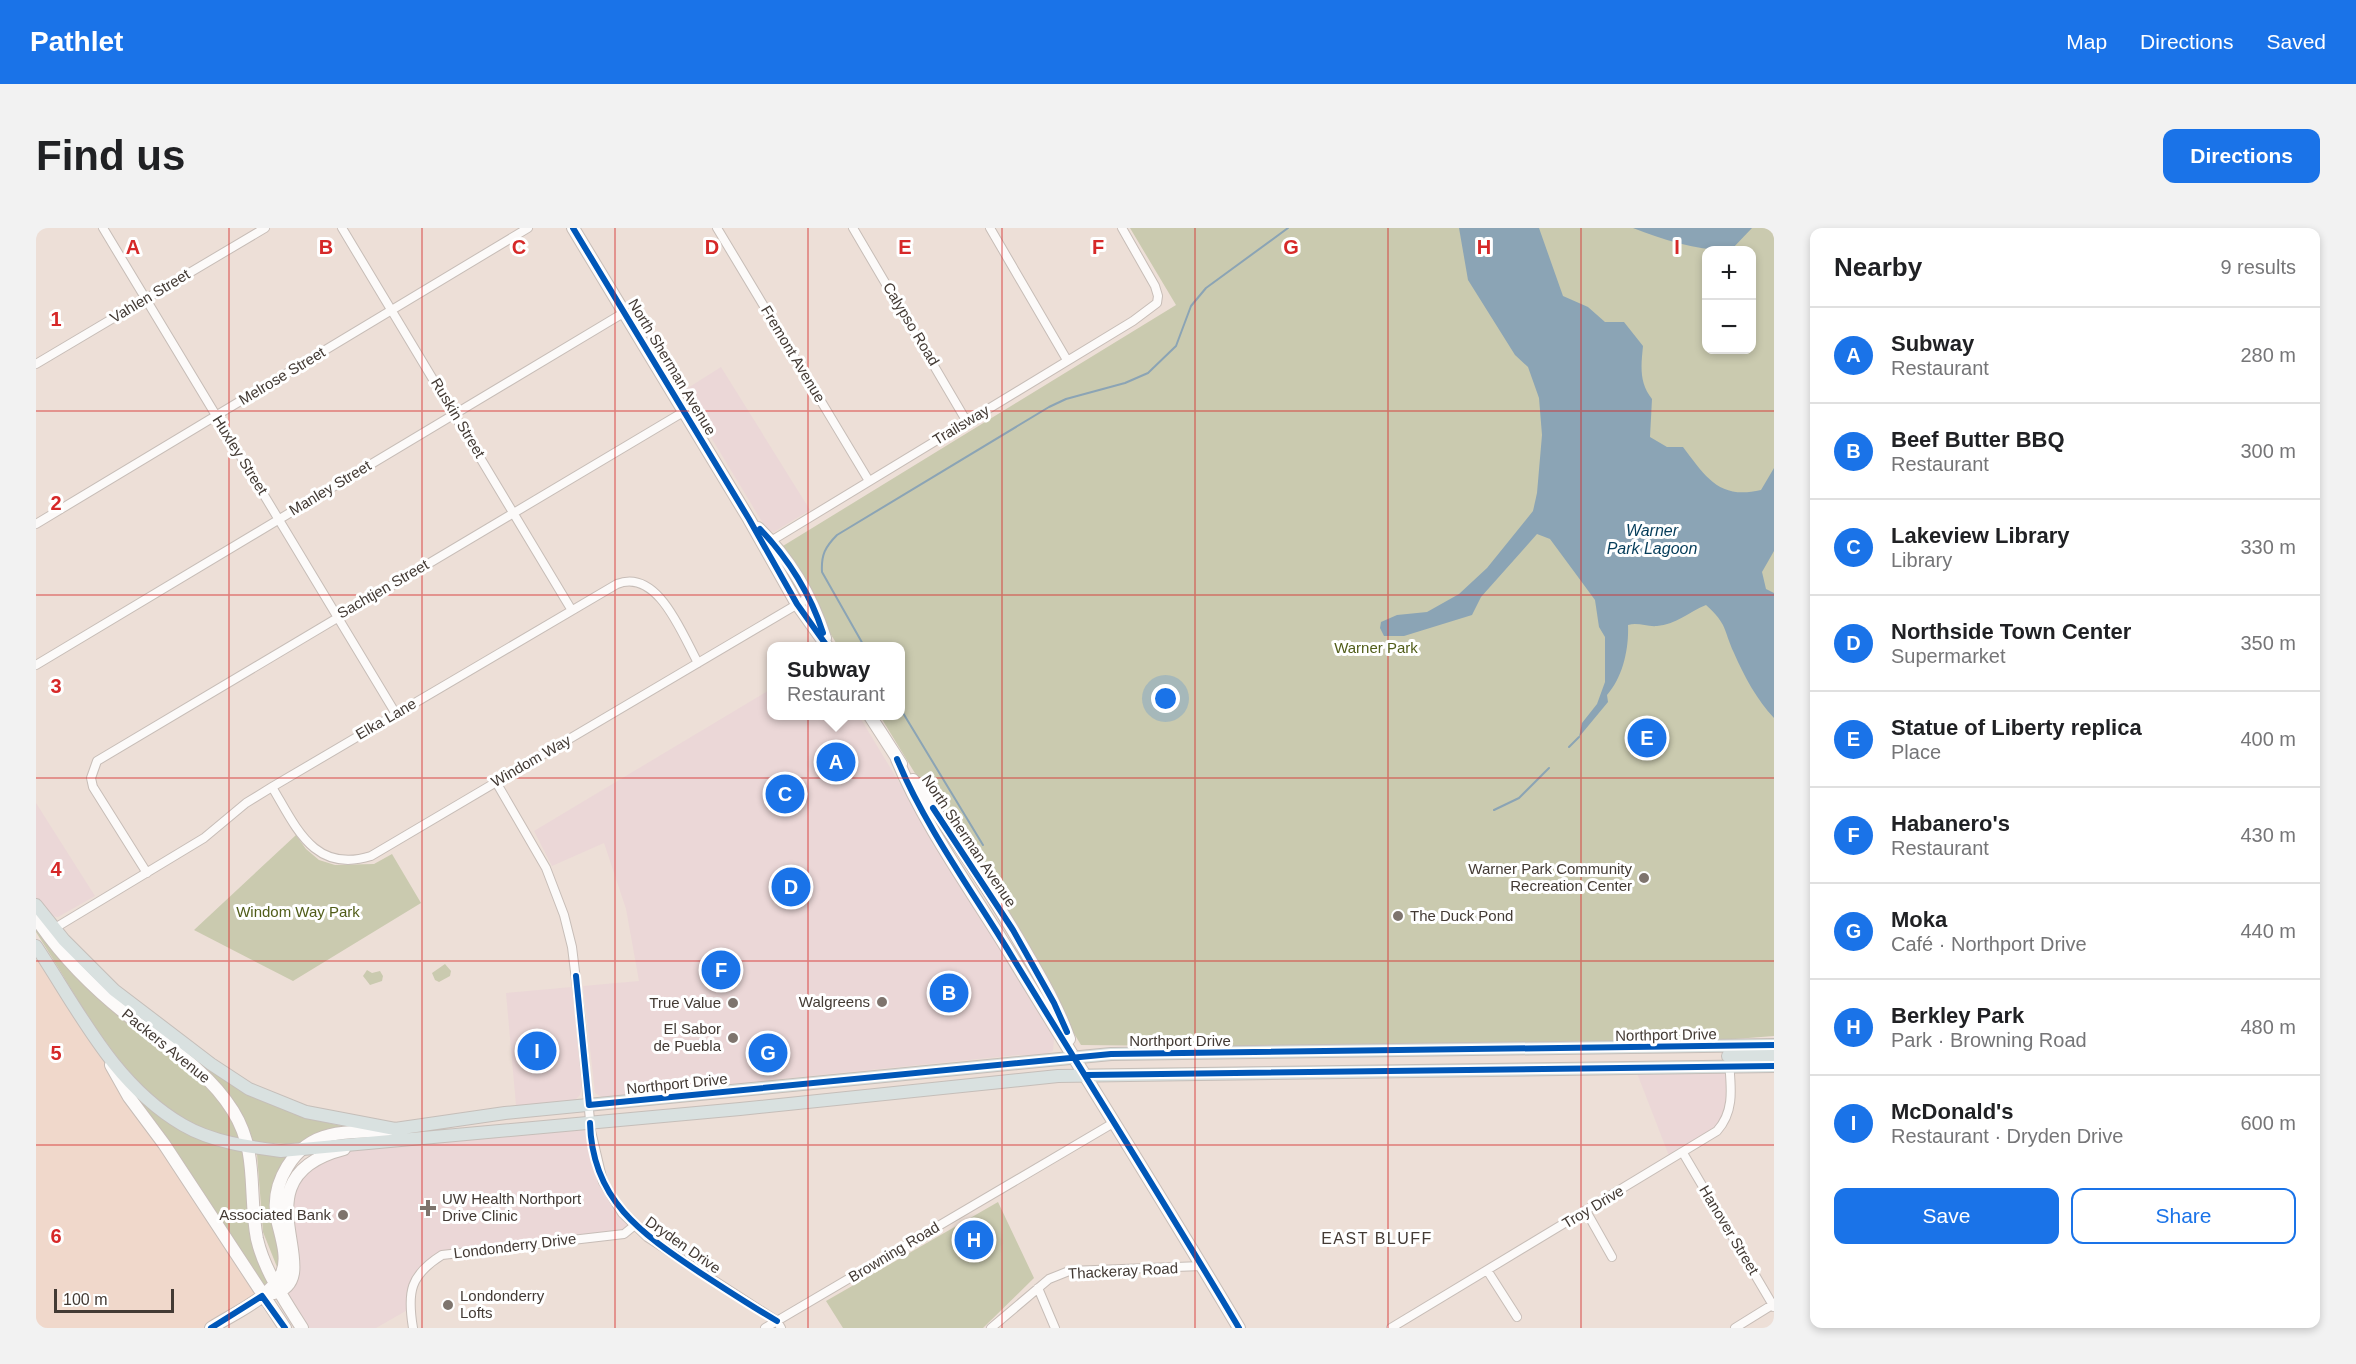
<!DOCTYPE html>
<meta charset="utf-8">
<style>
:root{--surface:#fff;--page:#f2f2f2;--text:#202124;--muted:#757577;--line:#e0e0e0;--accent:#1a73e8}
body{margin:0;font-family:Helvetica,sans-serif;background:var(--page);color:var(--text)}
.controls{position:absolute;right:18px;top:18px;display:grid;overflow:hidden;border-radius:12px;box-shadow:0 3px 9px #0003}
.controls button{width:54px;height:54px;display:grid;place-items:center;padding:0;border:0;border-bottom:2px solid var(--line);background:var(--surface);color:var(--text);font:30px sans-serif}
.scale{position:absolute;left:18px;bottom:15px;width:120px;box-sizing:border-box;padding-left:6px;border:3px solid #433a34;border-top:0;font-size:16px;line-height:21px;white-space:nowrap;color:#433a34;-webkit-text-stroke:4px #fff;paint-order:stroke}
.you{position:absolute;left:1130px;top:471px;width:21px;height:21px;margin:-15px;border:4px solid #fff;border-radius:50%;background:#1a73e8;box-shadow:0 0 0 9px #1a73e833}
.badge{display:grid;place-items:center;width:39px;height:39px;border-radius:50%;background:var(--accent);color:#fff;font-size:20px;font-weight:700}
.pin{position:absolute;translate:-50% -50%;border:3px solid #fff;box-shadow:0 2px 6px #0006}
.popup{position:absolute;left:731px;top:414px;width:138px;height:78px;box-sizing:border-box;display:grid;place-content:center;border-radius:12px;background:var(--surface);filter:drop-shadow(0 2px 4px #0005);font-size:20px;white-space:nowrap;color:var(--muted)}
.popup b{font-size:22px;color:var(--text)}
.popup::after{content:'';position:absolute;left:50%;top:100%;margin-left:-12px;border:12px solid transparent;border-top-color:var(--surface)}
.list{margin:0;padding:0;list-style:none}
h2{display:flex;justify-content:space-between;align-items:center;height:78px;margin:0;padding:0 24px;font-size:26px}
h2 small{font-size:20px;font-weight:400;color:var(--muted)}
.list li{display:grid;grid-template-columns:39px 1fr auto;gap:18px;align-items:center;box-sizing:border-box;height:96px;padding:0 24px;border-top:2px solid var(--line)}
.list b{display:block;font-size:22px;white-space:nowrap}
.list p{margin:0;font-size:20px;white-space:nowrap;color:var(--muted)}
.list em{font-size:20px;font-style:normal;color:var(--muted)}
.actions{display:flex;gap:12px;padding:18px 24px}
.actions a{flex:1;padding:14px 0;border:2px solid var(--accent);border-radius:12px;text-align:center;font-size:21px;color:var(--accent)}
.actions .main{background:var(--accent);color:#fff}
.map{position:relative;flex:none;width:1738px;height:1100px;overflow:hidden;border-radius:12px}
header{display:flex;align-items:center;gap:36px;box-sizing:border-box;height:84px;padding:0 30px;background:var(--accent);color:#fff}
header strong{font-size:28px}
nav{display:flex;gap:33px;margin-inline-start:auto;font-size:21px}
.intro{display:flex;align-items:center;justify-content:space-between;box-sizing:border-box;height:144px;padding:0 36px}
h1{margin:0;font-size:42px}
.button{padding:15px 27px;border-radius:12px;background:var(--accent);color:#fff;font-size:21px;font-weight:700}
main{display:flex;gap:36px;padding:0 36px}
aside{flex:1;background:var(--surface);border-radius:12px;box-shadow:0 3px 9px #0003}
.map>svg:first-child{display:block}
</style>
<header>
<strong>Pathlet</strong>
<nav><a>Map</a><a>Directions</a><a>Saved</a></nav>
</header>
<div class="intro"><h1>Find us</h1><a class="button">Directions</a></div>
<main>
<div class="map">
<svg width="1738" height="1100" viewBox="0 0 1738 1100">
<rect width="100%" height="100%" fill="#eddfd7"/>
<path fill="#ebd7d7" d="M 685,139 L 774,282 L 738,304 L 732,302 L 725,292 L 647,163 Z
M 735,461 L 736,488 L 823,488 L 1018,810 L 1017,823 L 1006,827 L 982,827 L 566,869 L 559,865 L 547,758 L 603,753 L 590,681 L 568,615 L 516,638 L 498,603 Z
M 0,575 L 59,668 L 22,689 L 15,688 L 0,670 Z
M 536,759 L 546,859 L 544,867 L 538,873 L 517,877 L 480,877 L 470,765 Z
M 1693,839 L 1691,890 L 1635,933 L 1599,840 Z
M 554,895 L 567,954 L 599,997 L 590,1005 L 406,1027 L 380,1050 L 375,1080 L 340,1100 L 269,1100 L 245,1063 L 253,964 L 290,925 Z"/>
<path fill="#f0d8cb" d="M 0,719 L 226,1068 L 175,1100 L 0,1100 Z"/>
<path fill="#cacaaf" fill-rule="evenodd" d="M 1094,0 L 1738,0 L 1738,808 L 1660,814 L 1247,819 L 1045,817 L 844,488 L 864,488 L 864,418 L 802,418 L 742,321 L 1140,77 ZM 1670,22 L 1716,22 L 1716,122 L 1670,122 Z
M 260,607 L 270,621 L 283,632 L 299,637 L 338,636 L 356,626 L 385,675 L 257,753 L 158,702 Z
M 0,693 L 168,853 L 199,895 L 204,912 C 101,893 51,783 0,704 Z
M 409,736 L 415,743 L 414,748 L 403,754 L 399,752 L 396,745 Z
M 331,742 L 336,745 L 344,743 L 347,748 L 346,753 L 334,757 L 327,748 Z
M 70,764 C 149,821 214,883 313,899 L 266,917 L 216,914 C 191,843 128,809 70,764 Z
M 97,864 L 122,885 L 209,923 L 233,1054 L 228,1057 L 225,1053 Z
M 221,926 L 255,928 L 245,943 L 246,1030 L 243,1044 L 227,1004 Z
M 962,974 L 998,1050 L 947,1100 L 807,1100 L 790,1073 Z"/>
<path fill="#8ba4b5" d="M 1423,0 L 1503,0 L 1527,68 L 1552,79 L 1569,94 L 1588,94 L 1607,118 C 1605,138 1603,155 1616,171 L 1614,209 L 1631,219 L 1647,219 C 1670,249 1683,272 1725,262 L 1738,240 L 1738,323 L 1726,344 L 1730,361 L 1738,365 L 1738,490 C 1721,472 1708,448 1698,425 C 1687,401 1692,397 1670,377 C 1653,384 1639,397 1621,398 C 1611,399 1602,394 1592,397 C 1593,421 1587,449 1571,467 L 1572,474 L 1543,509 L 1546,495 L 1561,476 L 1569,454 L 1569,409 L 1563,399 L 1559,372 L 1514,311 L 1501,306 L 1445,369 L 1436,387 L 1368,408 L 1348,408 L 1344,400 L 1345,394 L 1361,387 L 1391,384 L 1423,366 L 1451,340 L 1497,283 L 1501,265 L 1506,207 L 1503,170 L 1492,139 L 1479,127 L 1432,52 Z
M 1597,0 L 1716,0 L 1695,22 C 1661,23 1628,12 1597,0 Z"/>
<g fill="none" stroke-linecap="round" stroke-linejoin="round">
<path stroke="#8ba4b5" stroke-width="2" d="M 828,418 L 786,344 C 785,327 789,319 801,307 L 1013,179 L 1030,171 L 1089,155 L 1112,145 L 1140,118 L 1155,78 L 1170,60 L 1252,0
M 864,480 L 947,617
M 1533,519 L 1543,509
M 1458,582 L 1483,570 L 1513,540"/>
<defs>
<path id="street" d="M 67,0 L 360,486
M 306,0 L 535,381
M 681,0 L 833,253
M 817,0 L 931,194
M 954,0 L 1031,132
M 0,136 L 229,0
M 0,296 L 492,0
M 730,316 L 1097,93 L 1121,75 L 1122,68 L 1119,58 L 1086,0
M 0,437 L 589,84
M 460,554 L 510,640 L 528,687 L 536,719 L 544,785 L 555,903 L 567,954 L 586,985 L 611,1009 L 741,1093 L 745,1100
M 236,559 C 260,599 278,646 335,628 L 772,370
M 111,645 L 57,559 L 55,550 L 61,533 L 649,183
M 19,700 L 168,610 L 210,575 L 236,559 L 581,356 C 622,340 646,406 662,435
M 1647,925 L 1738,1079
M 1550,983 L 1576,1029
M 1451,1042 L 1481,1089
M 1002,1060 L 1019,1100
M 377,1100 C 371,1064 374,1047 406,1027 L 588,1006 L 599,997
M 729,1100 L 1079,894
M 955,1100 L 1013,1051 L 1033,1043 L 1166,1038
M 1355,1100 L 1681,903 C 1699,883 1695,859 1693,834
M 1699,1100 L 1736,1077"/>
<path id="secondary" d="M 537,0 L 713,291 L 761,376 L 791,418
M 722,300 C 753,330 776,369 789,410
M 834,488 L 865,536
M 861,531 C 888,597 938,666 975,727 C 1051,852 1129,975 1203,1100
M 877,552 C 917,606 954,663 988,721 C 1005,751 1022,779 1033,811
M 0,690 C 25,728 55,758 90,786 C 128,816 171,841 197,883 C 223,925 212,965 221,1011 C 228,1042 249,1073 266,1100
M 75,837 L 93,869 L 128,916 L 249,1100
M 238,1065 C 296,1049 195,950 308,921
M 175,1100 C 198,1085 233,1071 246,1045 C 253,1029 244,1006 241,991 C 234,955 258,915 294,907 C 315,902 337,905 358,901"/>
<path id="primary" d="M 0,677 L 28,712 L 78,762 L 175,836 L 213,861 L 270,884 L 359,901 L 469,885 L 1075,826 L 1738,817
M 0,718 C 43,783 78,857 147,897 C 176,914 213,919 245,923 L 704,881 L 1022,848 L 1738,838
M 1692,828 L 1738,827"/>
</defs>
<use href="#street" stroke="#c7bdb7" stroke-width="10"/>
<use href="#secondary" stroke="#c7bdb7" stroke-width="14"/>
<use href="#primary" stroke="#c5beb9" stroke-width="14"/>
<use href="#street" stroke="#fcfaf9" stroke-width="8"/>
<use href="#secondary" stroke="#fcfaf9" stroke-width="12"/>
<use href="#primary" stroke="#d9e1e0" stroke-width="12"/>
<defs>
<path id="cycleway" d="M 537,0 L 713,291 L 761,376 L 791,418
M 724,301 C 752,330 775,367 787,405
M 861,531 C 888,597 938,666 975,727 C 1051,852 1129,975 1203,1100
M 897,580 L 977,702 L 1018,775 L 1031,804
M 540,748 L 553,877 L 1075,826 L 1738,817
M 1051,847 L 1738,838
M 554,895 C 556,972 605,1005 663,1044 C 689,1061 715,1078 741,1093
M 175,1100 L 226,1068 L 249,1100"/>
</defs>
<use href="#cycleway" stroke="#fff" stroke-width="10"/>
<use href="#cycleway" stroke="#0057b8" stroke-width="6"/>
</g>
<path fill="none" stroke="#d62828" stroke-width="1.5" stroke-opacity="0.55" d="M 193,0 L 193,1100M 386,0 L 386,1100M 579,0 L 579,1100M 772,0 L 772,1100M 966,0 L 966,1100M 1159,0 L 1159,1100M 1352,0 L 1352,1100M 1545,0 L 1545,1100M 0,183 L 1738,183M 0,367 L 1738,367M 0,550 L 1738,550M 0,733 L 1738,733M 0,917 L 1738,917"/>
<g fill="#7e746d" stroke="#fff" stroke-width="2">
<circle cx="1608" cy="650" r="6"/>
<circle cx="1362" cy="688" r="6"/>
<circle cx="846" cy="774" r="6"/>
<circle cx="697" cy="775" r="6"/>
<circle cx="697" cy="810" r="6"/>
<path d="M389 971h6v6h6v6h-6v6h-6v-6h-6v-6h6z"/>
<circle cx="307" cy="987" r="6"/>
<circle cx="412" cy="1077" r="6"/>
</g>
<g text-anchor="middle" stroke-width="6" stroke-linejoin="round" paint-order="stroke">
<g font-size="15" fill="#433a34" stroke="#fff">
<text transform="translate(114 68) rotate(-31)" y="5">Vahlen Street</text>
<text transform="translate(875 96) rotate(59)" y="5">Calypso Road</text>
<text transform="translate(757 126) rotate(59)" y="5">Fremont Avenue</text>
<text transform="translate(636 139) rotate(59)" y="5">North Sherman Avenue</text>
<text transform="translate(246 148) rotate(-31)" y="5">Melrose Street</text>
<text transform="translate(422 190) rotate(59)" y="5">Ruskin Street</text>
<text transform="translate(925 197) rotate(-31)" y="5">Trailsway</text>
<text transform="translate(204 227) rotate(58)" y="5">Huxley Street</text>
<text transform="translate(294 260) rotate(-31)" y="5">Manley Street</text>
<text transform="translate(347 361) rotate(-30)" y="5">Sachtjen Street</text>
<text transform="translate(350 491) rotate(-30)" y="5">Elka Lane</text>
<text transform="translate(495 533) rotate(-30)" y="5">Windom Way</text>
<text transform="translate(933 613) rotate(56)" y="5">North Sherman Avenue</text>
<text transform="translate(1630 807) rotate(-1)" y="5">Northport Drive</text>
<text x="1144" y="818">Northport Drive</text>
<text transform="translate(130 818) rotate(39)" y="5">Packers Avenue</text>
<text transform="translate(641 856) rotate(-6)" y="5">Northport Drive</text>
<text transform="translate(1557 979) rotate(-31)" y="5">Troy Drive</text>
<text transform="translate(1693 1002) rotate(59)" y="5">Hanover Street</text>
<text transform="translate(647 1017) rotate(35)" y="5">Dryden Drive</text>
<text transform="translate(479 1018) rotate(-7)" y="5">Londonderry Drive</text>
<text transform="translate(858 1024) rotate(-31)" y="5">Browning Road</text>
<text transform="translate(1087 1043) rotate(-3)" y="5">Thackeray Road</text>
</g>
<g font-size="15" fill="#515d19" stroke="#fff">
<text x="1340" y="425">Warner Park</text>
<text x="262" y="689">Windom Way Park</text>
</g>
<g font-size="15" fill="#433a34" stroke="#fff" text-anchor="end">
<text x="1596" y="646">Warner Park Community<tspan x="1596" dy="17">Recreation Center</tspan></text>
<text x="1374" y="693" text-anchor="start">The Duck Pond</text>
<text x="834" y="779">Walgreens</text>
<text x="685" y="780">True Value</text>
<text x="685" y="806">El Sabor<tspan x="685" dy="17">de Puebla</tspan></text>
<text x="406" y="976" text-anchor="start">UW Health Northport<tspan x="406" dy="17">Drive Clinic</tspan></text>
<text x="295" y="992">Associated Bank</text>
<text x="424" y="1073" text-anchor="start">Londonderry<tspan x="424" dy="17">Lofts</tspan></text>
</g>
<g font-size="16" font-style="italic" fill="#053d5a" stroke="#fff">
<text x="1616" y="308">Warner<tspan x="1616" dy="18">Park Lagoon</tspan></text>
</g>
<g font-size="16" letter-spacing="1.5" fill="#433a34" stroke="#fff">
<text x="1341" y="1016">EAST BLUFF</text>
</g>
</g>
<g font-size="20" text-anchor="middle" font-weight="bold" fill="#d62828" stroke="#fff" stroke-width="6" stroke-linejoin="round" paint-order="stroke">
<text x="97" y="26">A</text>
<text x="290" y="26">B</text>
<text x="483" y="26">C</text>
<text x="676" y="26">D</text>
<text x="869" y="26">E</text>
<text x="1062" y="26">F</text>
<text x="1255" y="26">G</text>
<text x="1448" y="26">H</text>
<text x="1641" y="26">I</text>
<text x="20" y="98">1</text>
<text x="20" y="282">2</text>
<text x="20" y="465">3</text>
<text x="20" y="648">4</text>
<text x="20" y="832">5</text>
<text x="20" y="1015">6</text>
</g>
</svg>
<div class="controls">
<button>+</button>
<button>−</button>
</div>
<div class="scale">100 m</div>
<div class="you"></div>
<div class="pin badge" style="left:800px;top:534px">A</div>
<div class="popup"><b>Subway</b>Restaurant</div>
<div class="pin badge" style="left:913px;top:765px">B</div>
<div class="pin badge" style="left:749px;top:566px">C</div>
<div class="pin badge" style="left:755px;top:659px">D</div>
<div class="pin badge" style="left:1611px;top:510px">E</div>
<div class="pin badge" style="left:685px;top:742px">F</div>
<div class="pin badge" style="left:732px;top:825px">G</div>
<div class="pin badge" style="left:938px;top:1012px">H</div>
<div class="pin badge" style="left:501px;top:823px">I</div>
</div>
<aside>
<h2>Nearby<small>9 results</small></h2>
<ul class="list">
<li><span class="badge">A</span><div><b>Subway</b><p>Restaurant</p></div><em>280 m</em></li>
<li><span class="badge">B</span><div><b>Beef Butter BBQ</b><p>Restaurant</p></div><em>300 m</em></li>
<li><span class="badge">C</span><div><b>Lakeview Library</b><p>Library</p></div><em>330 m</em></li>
<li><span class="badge">D</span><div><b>Northside Town Center</b><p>Supermarket</p></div><em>350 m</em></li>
<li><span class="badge">E</span><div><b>Statue of Liberty replica</b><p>Place</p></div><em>400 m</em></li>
<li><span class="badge">F</span><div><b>Habanero's</b><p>Restaurant</p></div><em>430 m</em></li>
<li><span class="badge">G</span><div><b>Moka</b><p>Café · Northport Drive</p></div><em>440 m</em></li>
<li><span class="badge">H</span><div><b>Berkley Park</b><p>Park · Browning Road</p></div><em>480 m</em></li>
<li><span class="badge">I</span><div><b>McDonald's</b><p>Restaurant · Dryden Drive</p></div><em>600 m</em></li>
</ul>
<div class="actions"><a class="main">Save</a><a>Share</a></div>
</aside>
</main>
